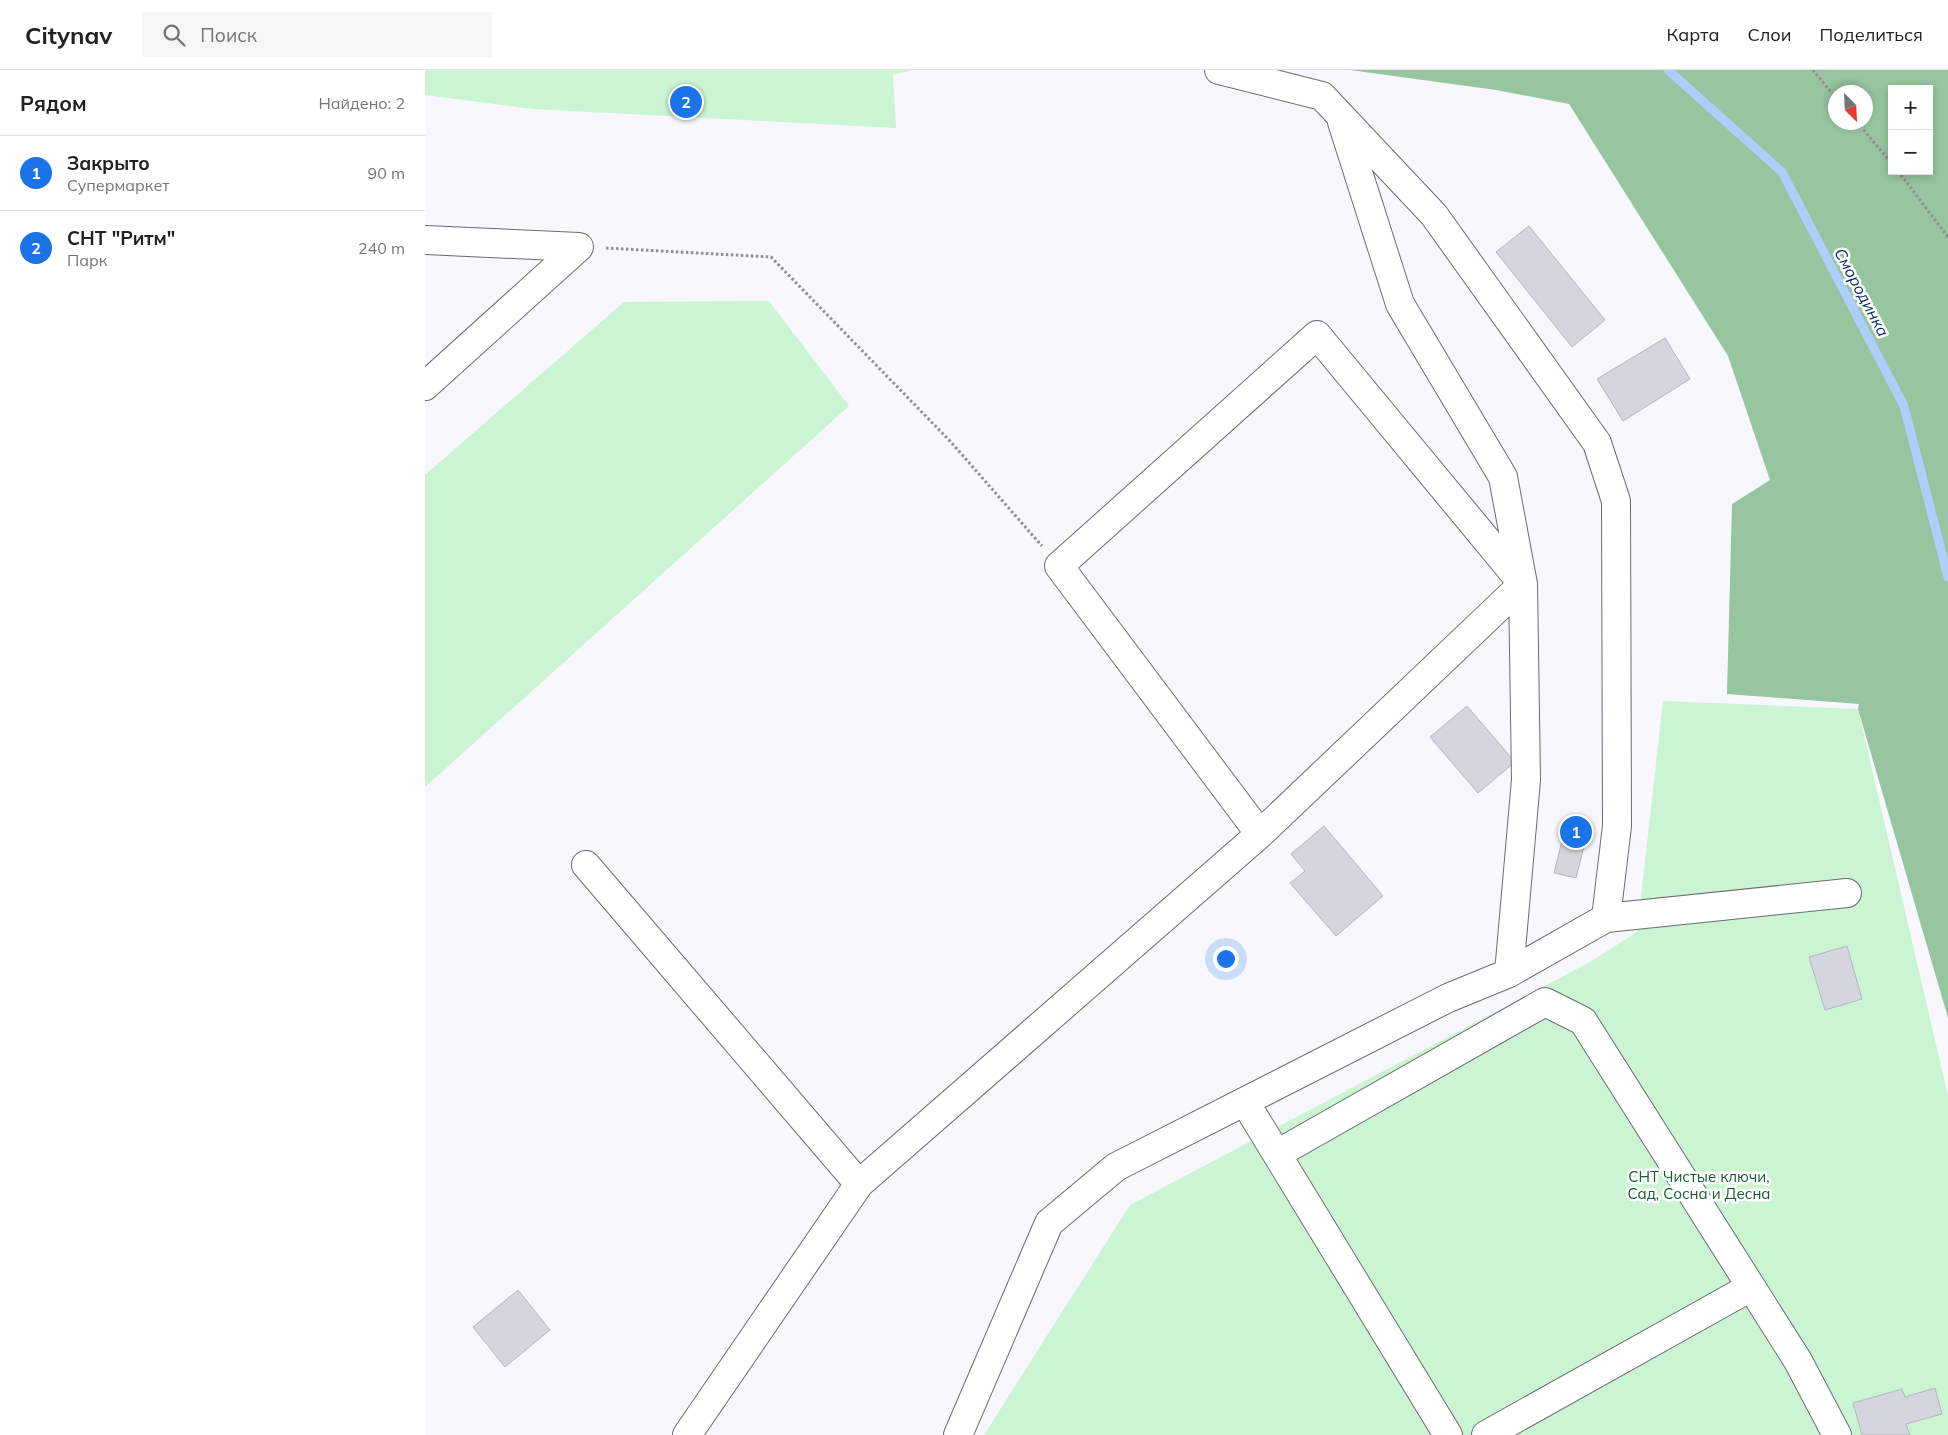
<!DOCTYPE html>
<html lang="ru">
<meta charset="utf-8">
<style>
:root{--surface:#fff;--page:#f6f6f6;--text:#202124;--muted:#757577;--line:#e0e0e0;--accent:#1a73e8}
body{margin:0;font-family:Mulish,sans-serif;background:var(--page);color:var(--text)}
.controls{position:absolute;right:15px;top:15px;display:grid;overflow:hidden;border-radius:0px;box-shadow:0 2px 8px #0003}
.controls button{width:45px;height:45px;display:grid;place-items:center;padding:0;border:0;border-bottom:1px solid var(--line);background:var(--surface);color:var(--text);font:25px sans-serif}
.compass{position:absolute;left:1403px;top:15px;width:45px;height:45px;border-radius:50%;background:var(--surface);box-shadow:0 2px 8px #0003;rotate:156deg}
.you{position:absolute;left:800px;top:888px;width:18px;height:18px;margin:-12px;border:4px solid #fff;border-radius:50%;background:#1a73e8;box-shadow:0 0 0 8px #1a73e833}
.badge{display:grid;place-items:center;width:32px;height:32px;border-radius:50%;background:var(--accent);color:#fff;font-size:16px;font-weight:700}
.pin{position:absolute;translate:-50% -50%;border:2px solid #fff;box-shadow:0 1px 5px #0006}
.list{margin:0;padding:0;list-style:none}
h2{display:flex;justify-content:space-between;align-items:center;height:65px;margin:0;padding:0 20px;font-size:21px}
h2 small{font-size:16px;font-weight:400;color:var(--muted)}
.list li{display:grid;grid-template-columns:32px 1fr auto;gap:15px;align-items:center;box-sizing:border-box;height:75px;padding:0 20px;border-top:1px solid var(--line)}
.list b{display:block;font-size:19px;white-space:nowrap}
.list p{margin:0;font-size:16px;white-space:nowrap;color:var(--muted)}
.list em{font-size:16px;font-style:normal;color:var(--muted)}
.icon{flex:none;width:28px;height:28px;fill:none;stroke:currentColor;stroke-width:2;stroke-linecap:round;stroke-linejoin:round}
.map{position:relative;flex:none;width:1523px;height:1365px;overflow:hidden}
header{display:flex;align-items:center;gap:30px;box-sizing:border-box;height:70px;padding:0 25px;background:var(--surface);border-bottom:1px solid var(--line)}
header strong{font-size:24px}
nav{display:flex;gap:28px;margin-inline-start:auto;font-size:18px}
.search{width:350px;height:45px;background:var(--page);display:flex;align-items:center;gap:12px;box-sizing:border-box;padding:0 18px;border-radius:0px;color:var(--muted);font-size:19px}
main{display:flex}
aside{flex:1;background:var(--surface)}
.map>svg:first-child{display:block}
</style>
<header>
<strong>Citynav</strong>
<div class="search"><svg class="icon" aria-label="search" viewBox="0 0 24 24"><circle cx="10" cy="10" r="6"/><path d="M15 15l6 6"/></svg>Поиск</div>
<nav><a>Карта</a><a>Слои</a><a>Поделиться</a></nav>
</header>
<main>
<aside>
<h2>Рядом<small>Найдено: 2</small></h2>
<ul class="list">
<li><span class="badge">1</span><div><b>Закрыто</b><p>Супермаркет</p></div><em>90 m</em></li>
<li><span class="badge">2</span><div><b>СНТ &quot;Ритм&quot;</b><p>Парк</p></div><em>240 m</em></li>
</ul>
</aside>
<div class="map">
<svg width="1523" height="1365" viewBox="0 0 1523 1365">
<rect width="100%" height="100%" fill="#f7f7fd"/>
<path fill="#cbf4d2" d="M 0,0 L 487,0 L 468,5 L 471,58 L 107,39 L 0,25 Z
M 344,231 L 424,336 L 0,717 L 0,405 L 199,232 Z
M 1238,631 L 1433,639 L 1523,1026 L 1523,1365 L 559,1365 L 705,1135 L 1165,892 L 1212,862 Z"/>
<path fill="#96c59f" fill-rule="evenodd" d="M 925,0 L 1523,0 L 1523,948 L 1433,639 L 1434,634 L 1302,624 L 1307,434 L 1345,410 L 1303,286 L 1144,34 L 1071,20 ZM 1467,19 L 1504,19 L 1504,101 L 1467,101 ZM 1410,22 L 1440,22 L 1440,52 L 1410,52 Z"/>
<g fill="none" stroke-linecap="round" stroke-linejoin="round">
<path stroke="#afcefc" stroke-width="9" d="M 1243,0 L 1357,102 L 1479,336 L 1523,507"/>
</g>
<path fill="#d5d5df" stroke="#b5b5bf" d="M 1104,156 L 1180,250 L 1147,277 L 1071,182 Z
M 1240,268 L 1265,309 L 1198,351 L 1172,309 Z
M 1042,636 L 1090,692 L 1053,723 L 1005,667 Z
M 1143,747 L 1165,752 L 1151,808 L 1129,803 Z
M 899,756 L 958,826 L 911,866 L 865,813 L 880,801 L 866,784 Z
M 1422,876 L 1437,929 L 1400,940 L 1384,887 Z
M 93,1220 L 125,1260 L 80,1297 L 48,1257 Z
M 1510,1318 L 1517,1344 L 1481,1354 L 1485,1365 L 1437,1365 L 1428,1333 L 1477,1319 L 1480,1327 Z"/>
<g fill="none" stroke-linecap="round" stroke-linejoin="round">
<defs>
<path id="minor" d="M 917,52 L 975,234 L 1078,407 L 1098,514 L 1101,710 L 1084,903
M 0,170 L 154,177 L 0,316
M 161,795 L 434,1114
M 1181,848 L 1422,823
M 820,1032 L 1023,1365
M 852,1084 L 1120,932 L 1158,951 L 1373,1291 L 1412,1365
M 262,1365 L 434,1114 L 835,764 L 1098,514 L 892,265 L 634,496 L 835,764
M 533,1365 L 624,1153 L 691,1097 L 1023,928 L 1084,903 L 1181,848 L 1192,756 L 1191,431 L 1172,373 L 1009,145 L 897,26 L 794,0
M 1061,1365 L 1326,1217"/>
</defs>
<use href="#minor" stroke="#6b6b74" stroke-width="30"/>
<path stroke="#8e8e93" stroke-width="3" stroke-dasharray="2.5 2.5" stroke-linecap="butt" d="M 1388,0 L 1410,27
M 1432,52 L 1467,94
M 1473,101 L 1523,167
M 181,178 L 346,187 L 525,371 L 617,476"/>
<use href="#minor" stroke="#fff" stroke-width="28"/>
</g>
<g text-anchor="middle" stroke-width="5" stroke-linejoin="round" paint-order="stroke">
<g font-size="15" fill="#165c2d" stroke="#fff">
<text x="1274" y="1112">СНТ Чистые ключи,<tspan x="1274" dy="17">Сад, Сосна и Десна</tspan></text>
</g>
<g font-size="16" font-style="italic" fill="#042b5f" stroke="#fff">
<text transform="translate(1437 222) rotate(62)" y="6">Смородинка</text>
</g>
</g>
</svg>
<div class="controls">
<button>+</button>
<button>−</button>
</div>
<svg class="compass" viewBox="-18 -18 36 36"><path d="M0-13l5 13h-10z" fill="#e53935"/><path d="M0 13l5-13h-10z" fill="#757577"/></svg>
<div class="you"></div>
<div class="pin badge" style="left:1151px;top:762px">1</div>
<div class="pin badge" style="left:261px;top:32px">2</div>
</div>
</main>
